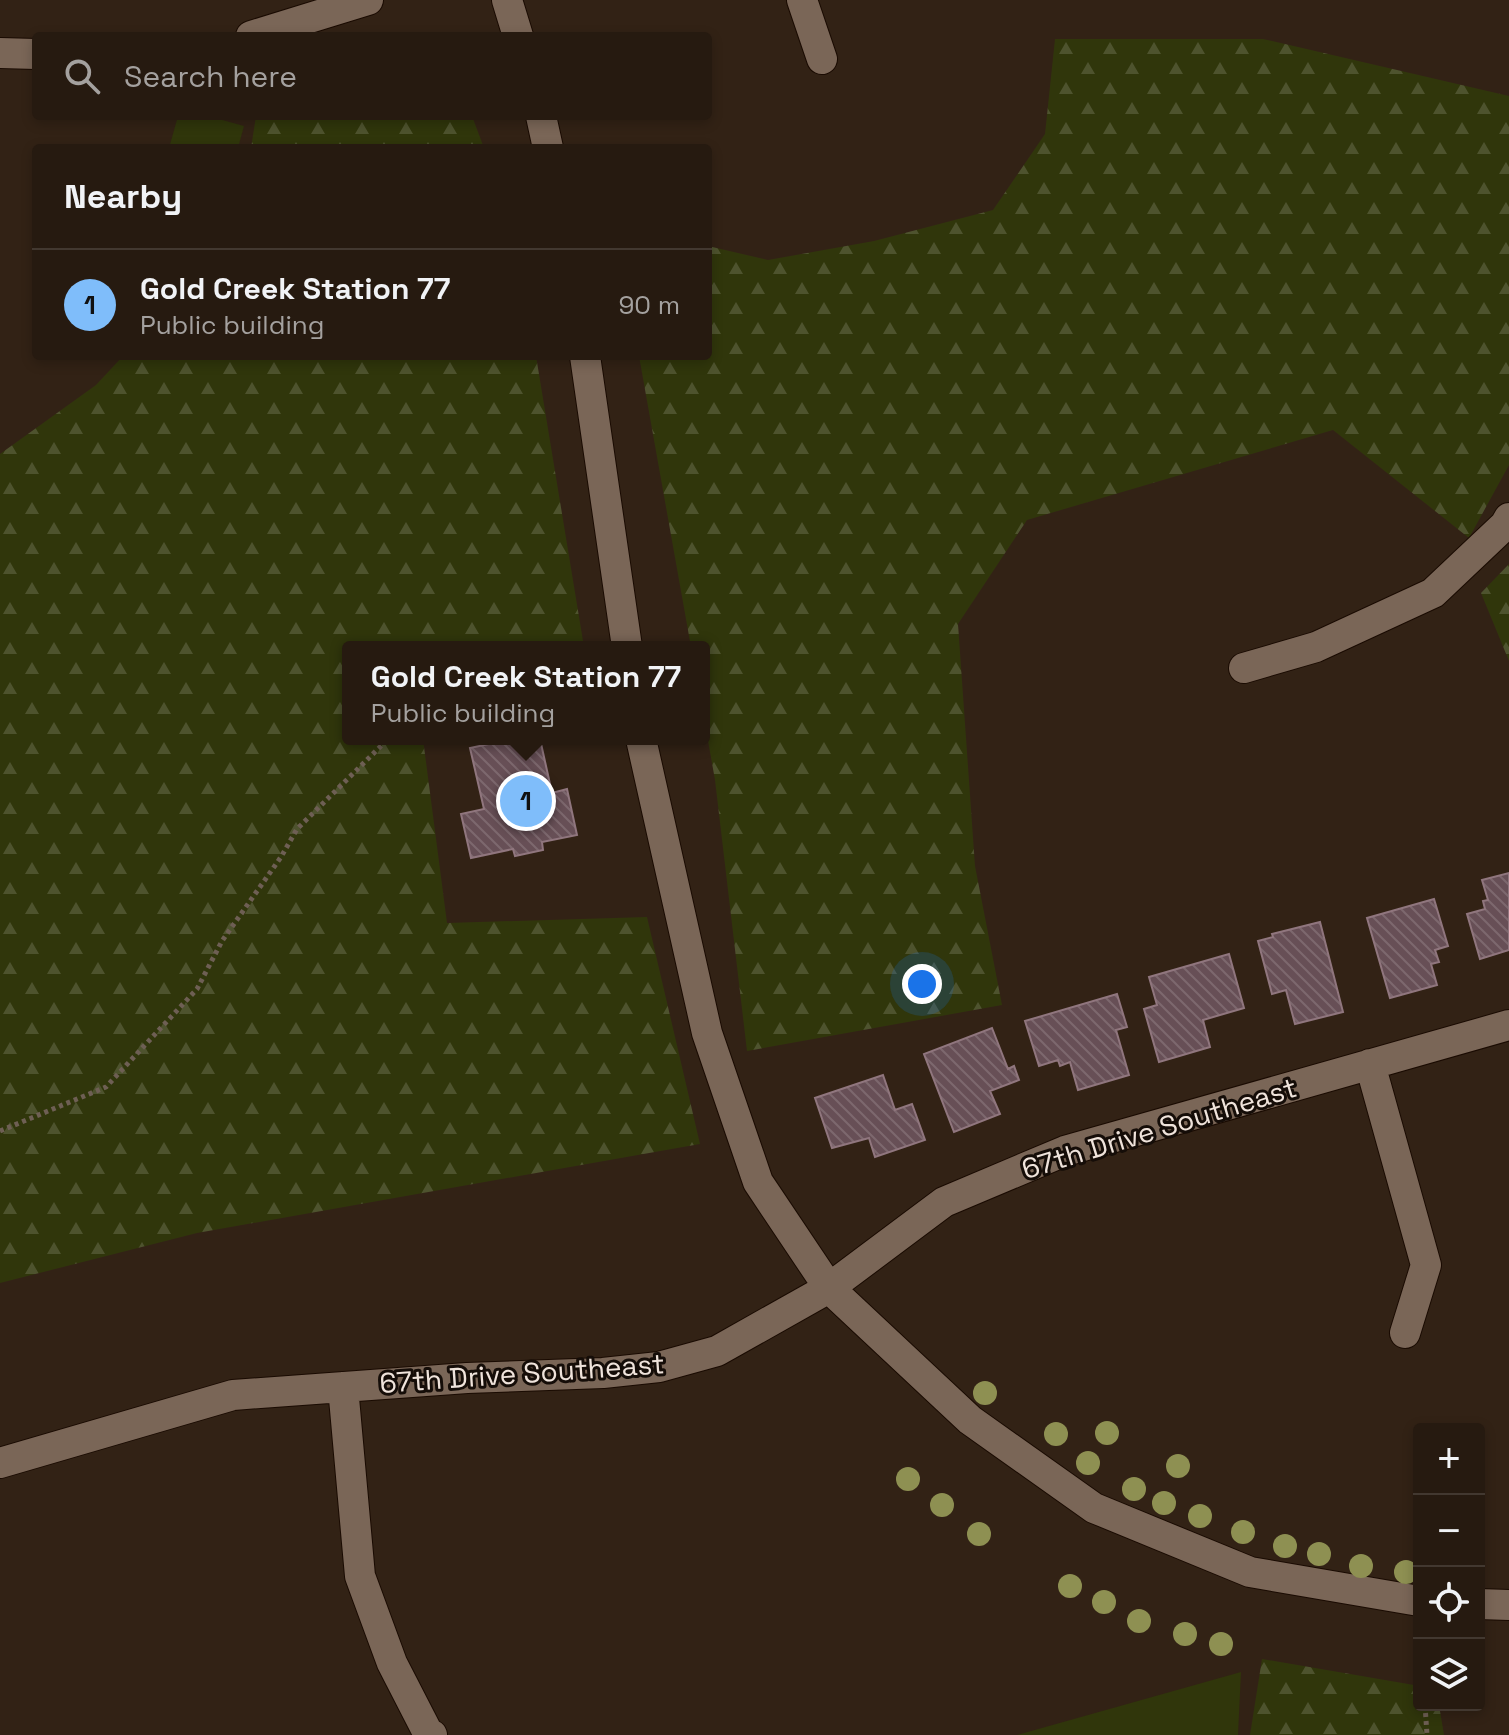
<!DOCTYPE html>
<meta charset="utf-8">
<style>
:root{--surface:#261a10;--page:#32271e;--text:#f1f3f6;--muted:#a4a19f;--line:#423830;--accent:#7fbdfa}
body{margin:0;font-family:"Space Grotesk",sans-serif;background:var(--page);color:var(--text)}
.controls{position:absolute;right:24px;bottom:24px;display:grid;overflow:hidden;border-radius:8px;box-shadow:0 4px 12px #0003}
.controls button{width:72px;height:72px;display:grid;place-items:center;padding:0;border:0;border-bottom:2px solid var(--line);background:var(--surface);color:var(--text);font:40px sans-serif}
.you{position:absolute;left:922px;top:984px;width:28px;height:28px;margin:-20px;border:6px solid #fff;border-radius:50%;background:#1a73e8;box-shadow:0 0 0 12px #1a73e833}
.badge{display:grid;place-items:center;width:52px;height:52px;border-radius:50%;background:var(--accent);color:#111;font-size:26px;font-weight:700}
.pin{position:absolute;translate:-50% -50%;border:4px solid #fff;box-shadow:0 2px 8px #0006}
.popup{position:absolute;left:342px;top:641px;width:368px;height:104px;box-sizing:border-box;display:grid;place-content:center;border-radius:8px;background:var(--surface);filter:drop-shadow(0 2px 6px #0005);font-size:26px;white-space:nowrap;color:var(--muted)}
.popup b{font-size:30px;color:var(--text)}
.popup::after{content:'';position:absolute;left:50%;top:100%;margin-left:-16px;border:16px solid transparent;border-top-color:var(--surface)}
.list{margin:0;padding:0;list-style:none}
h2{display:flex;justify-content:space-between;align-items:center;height:104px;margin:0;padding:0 32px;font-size:34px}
h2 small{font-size:26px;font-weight:400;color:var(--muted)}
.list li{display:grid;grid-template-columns:52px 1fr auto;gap:24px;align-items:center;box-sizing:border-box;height:112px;padding:0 32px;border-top:2px solid var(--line)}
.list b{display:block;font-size:30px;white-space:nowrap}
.list p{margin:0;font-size:26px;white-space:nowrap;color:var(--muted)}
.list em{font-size:26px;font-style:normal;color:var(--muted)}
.icon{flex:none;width:44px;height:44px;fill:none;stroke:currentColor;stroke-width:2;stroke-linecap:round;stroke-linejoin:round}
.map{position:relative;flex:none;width:1509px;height:1735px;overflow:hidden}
.search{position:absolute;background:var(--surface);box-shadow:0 4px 12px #0003;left:32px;top:32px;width:680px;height:88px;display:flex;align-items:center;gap:20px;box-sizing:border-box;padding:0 28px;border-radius:8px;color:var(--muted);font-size:30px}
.panel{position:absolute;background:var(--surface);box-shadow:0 4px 12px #0003;left:32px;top:144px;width:680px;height:216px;border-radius:8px}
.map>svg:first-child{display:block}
</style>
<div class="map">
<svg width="1509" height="1735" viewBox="0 0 1509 1735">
<defs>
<pattern id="forest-firs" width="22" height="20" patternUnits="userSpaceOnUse" patternTransform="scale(2)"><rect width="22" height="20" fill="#30360b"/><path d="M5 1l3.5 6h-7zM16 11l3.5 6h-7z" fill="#4e532e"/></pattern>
<pattern id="building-back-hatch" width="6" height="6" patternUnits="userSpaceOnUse" patternTransform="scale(2)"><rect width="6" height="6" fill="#674f56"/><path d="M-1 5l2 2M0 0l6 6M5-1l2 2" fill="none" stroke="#7d686e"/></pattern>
</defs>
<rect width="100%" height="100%" fill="#322215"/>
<path fill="#30360b" d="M 178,116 L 208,116 L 244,126 L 238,148 L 169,148 Z
M 1241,1672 L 1238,1735 L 1017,1735 Z"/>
<path fill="url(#forest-firs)" d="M 1055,39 L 1263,39 L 1509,96 L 1509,465 L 1469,538 L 1333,430 L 1027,520 L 958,624 L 975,866 L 1002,1005 L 747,1051 L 715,780 L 704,718 L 704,647 L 691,647 L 639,356 L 708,356 L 708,246 L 768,260 L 874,241 L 993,210 L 1045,134 Z
M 256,116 L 472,116 L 484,148 L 251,148 Z
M 123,356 L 536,356 L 584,647 L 348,647 L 348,739 L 423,739 L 447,923 L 647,917 L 700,1144 L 197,1233 L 0,1283 L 0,454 L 96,385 Z
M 1509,564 L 1509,661 L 1481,593 Z
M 1262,1659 L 1414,1685 L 1419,1688 L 1419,1705 L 1439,1705 L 1444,1735 L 1250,1735 Z"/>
<path fill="url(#building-back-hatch)" stroke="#90767e" stroke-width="2" d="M 512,739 L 540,739 L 552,793 L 567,789 L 577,835 L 542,842 L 543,850 L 515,856 L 513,849 L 471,858 L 461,814 L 484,809 L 470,748 Z
M 1509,873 L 1509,950 L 1480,959 L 1467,914 L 1485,909 L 1483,901 L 1488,900 L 1482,880 Z
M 1434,899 L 1448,946 L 1435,950 L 1439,962 L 1431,964 L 1437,985 L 1390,998 L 1367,918 Z
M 1320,922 L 1343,1012 L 1295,1024 L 1286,990 L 1272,994 L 1258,941 L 1273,937 L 1272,934 Z
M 1229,954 L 1244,1008 L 1203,1020 L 1210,1047 L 1159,1062 L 1144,1009 L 1157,1005 L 1149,977 Z
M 1117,994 L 1127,1027 L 1116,1030 L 1129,1075 L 1078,1090 L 1070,1062 L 1060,1066 L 1058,1060 L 1039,1066 L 1025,1021 Z
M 992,1028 L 1008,1069 L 1014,1066 L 1019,1080 L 990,1091 L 1000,1114 L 954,1132 L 924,1054 Z
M 883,1075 L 895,1110 L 912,1104 L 925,1140 L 875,1157 L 869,1138 L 832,1148 L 815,1098 Z"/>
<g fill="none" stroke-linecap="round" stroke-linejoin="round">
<defs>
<path id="minor" d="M 507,0 L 518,36
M 802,0 L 822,59
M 251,36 L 368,0
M 0,53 L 36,54
M 541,116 L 548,148
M 585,356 L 627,647
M 1244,668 L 1316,647 L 1433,593 L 1505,525 L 1509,518
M 641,739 L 707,1033 L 758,1182 L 829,1288 L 970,1420 L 1094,1508 L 1250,1572 L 1419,1601
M 1370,1064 L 1426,1265 L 1405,1333
M 343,1387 L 360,1576 L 392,1663 L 428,1733 L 432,1735
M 0,1463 L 233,1395 L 467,1378 L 603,1373 L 659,1367 L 717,1351 L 829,1288 L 944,1202 L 1065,1151 L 1509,1025
M 1479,1604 L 1509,1605"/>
</defs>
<use href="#minor" stroke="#1a0b02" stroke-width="32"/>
<path stroke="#6e5f54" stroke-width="5" stroke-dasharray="4 4" stroke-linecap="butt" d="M 0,1131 L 106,1087 L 197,989 L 222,941 L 281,857 L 297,829 L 388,739
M 1425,1705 L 1427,1735"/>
<use href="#minor" stroke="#7a6657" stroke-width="30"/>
</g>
<g fill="#8e9052">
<circle cx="985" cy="1393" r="12"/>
<circle cx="1107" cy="1433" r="12"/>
<circle cx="1056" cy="1434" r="12"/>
<circle cx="1088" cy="1463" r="12"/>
<circle cx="1178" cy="1466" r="12"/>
<circle cx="908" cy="1479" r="12"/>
<circle cx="1134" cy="1489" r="12"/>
<circle cx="1164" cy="1503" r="12"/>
<circle cx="942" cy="1505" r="12"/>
<circle cx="1200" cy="1516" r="12"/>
<circle cx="1243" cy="1532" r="12"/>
<circle cx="979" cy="1534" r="12"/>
<circle cx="1285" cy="1546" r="12"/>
<circle cx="1319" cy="1554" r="12"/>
<circle cx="1361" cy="1566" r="12"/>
<circle cx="1406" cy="1572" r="12"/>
<circle cx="1070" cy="1586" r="12"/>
<circle cx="1104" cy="1602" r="12"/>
<circle cx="1139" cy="1621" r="12"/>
<circle cx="1185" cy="1634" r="12"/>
<circle cx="1221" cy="1644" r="12"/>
</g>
<g text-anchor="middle" stroke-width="6" stroke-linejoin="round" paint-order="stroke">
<g font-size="28" fill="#efe3db" stroke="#150d08">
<text transform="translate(1159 1128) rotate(-17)" y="10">67th Drive Southeast</text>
<text transform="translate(522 1373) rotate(-4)" y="10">67th Drive Southeast</text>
</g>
</g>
</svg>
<div class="controls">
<button>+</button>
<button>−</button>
<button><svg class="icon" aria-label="locate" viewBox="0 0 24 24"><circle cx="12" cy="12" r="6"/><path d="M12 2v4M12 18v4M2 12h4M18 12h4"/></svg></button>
<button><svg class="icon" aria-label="layers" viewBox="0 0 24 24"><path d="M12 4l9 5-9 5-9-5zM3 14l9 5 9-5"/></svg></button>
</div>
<div class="you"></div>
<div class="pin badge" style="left:526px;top:801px">1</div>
<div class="popup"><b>Gold Creek Station 77</b>Public building</div>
<div class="search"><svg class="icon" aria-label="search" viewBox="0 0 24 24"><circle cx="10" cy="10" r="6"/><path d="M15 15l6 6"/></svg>Search here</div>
<section class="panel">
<h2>Nearby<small></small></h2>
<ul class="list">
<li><span class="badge">1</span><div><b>Gold Creek Station 77</b><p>Public building</p></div><em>90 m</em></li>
</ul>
</section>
</div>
